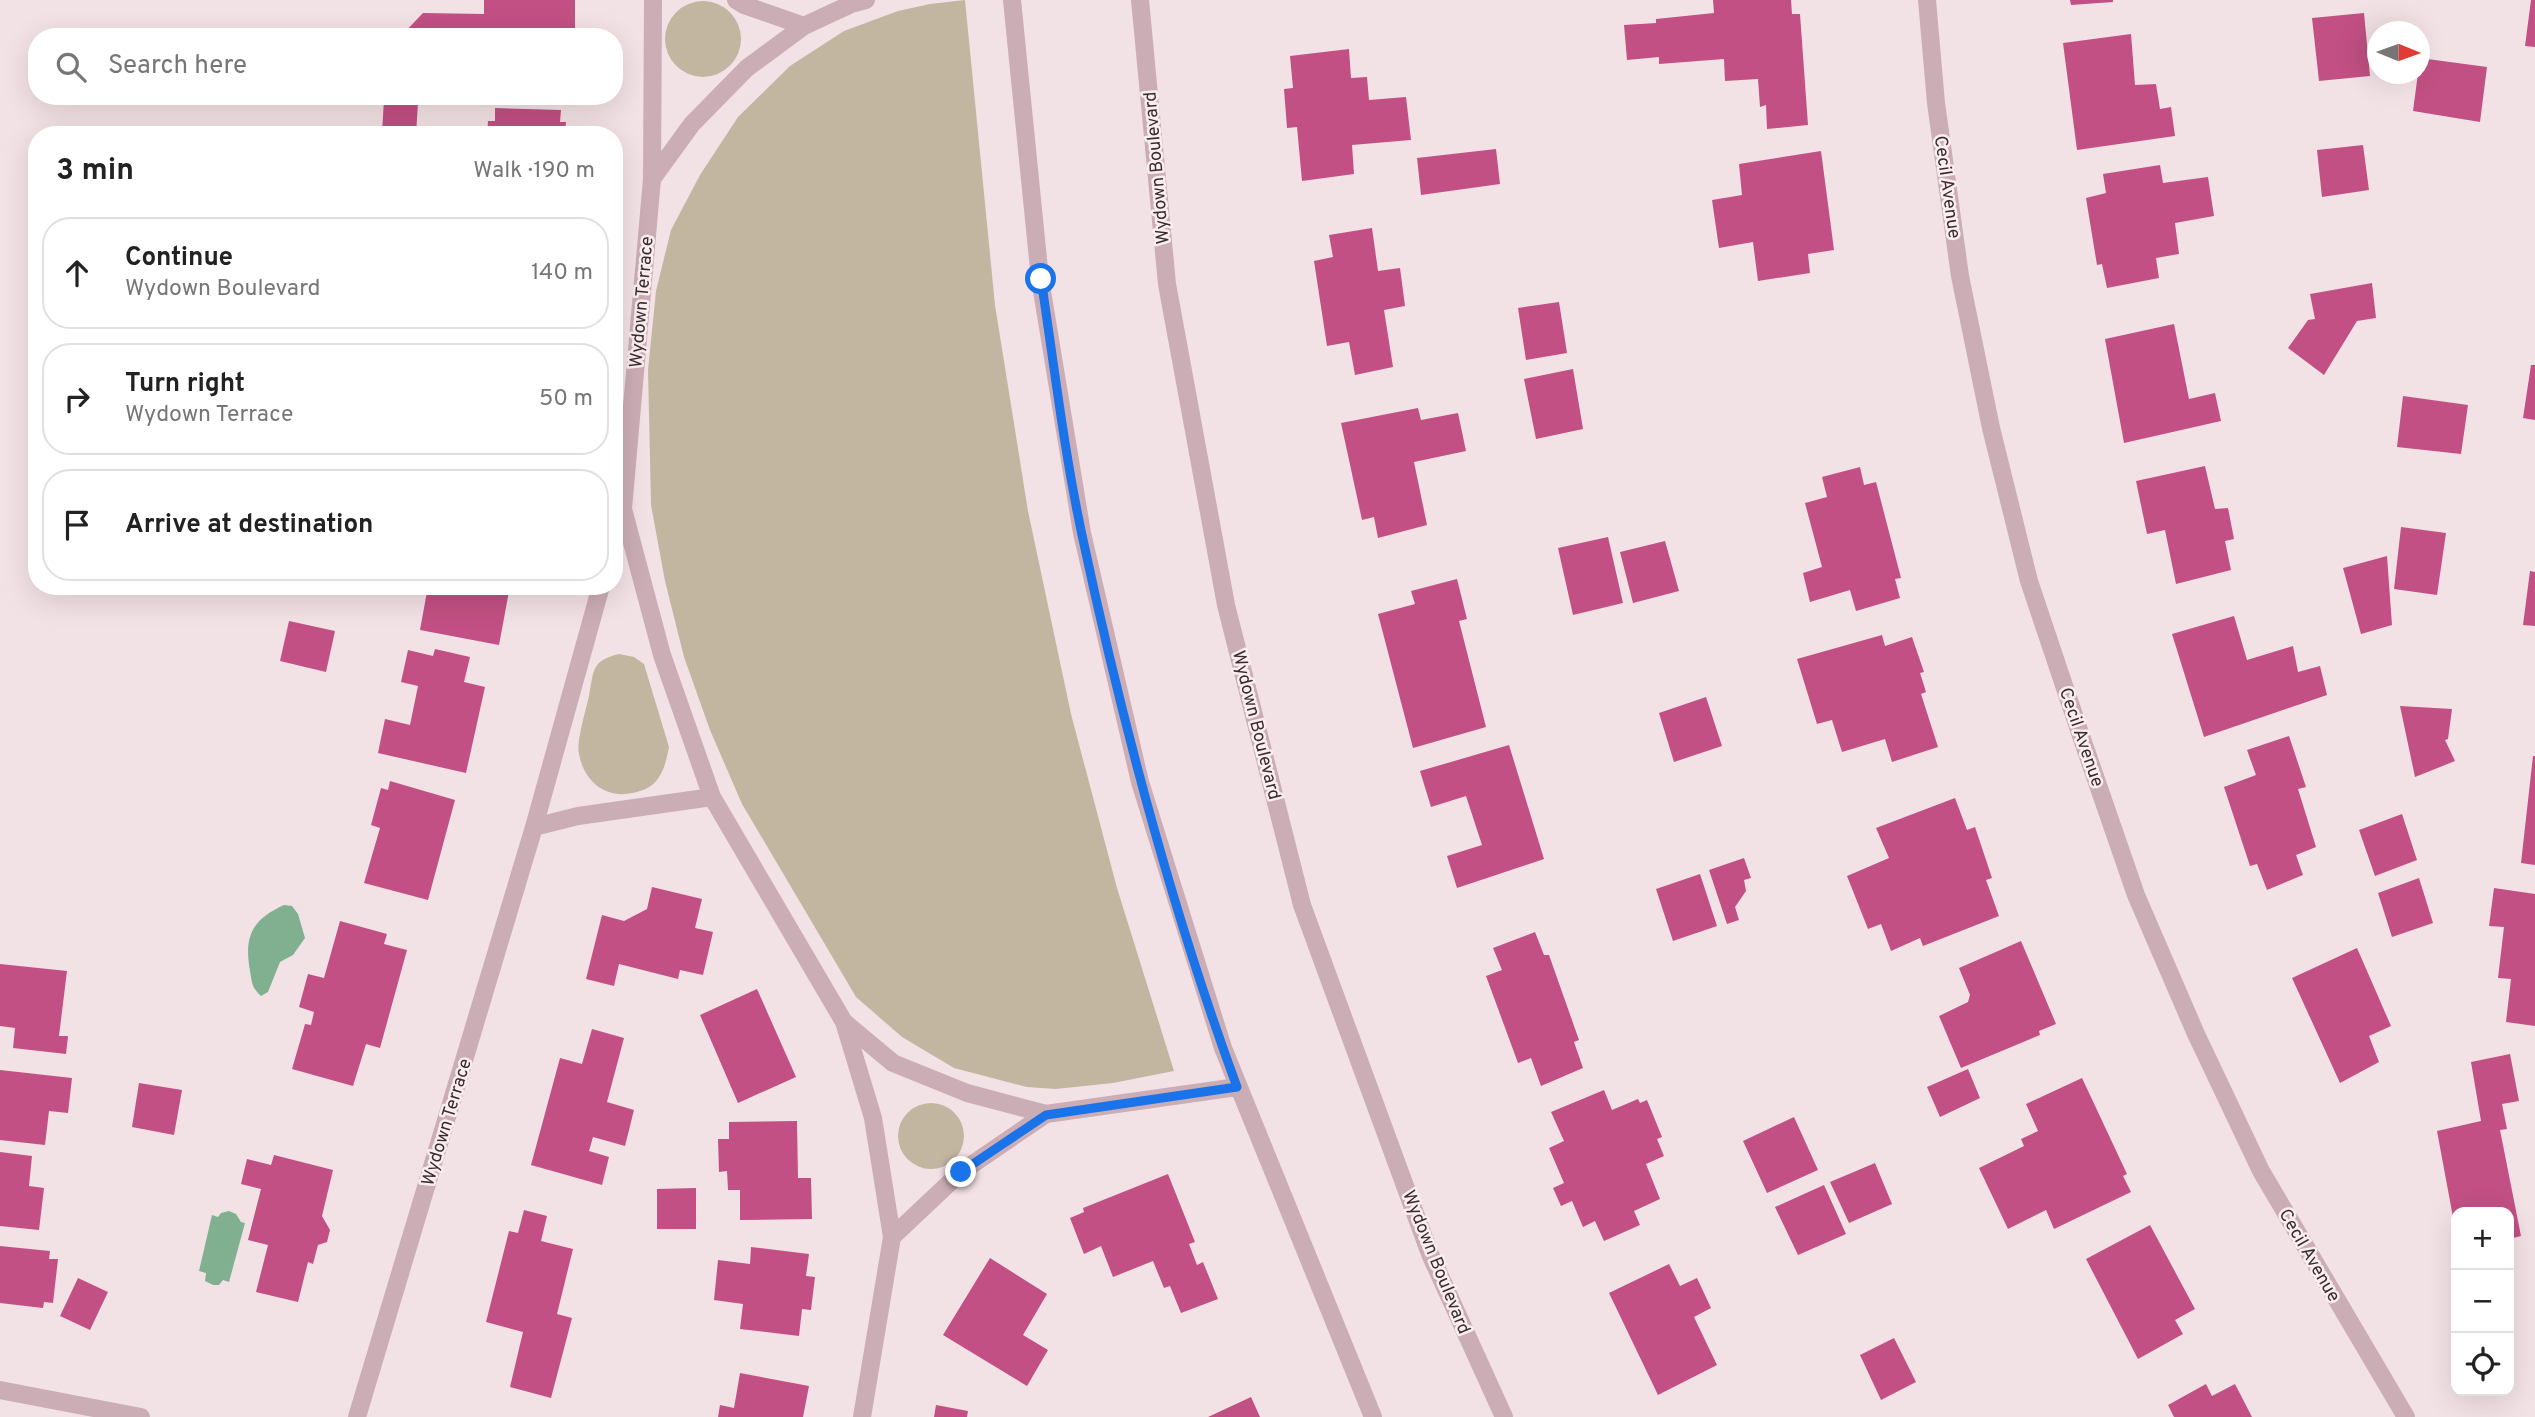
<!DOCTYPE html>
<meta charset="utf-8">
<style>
:root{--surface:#fff;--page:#f6f6f6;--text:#222;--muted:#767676;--line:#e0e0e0}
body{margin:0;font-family:Overpass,sans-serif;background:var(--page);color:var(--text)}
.controls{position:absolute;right:21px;bottom:21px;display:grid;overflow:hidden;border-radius:14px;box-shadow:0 7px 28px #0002}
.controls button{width:63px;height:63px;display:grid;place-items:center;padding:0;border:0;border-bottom:2px solid var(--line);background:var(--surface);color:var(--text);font:35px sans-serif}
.compass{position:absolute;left:2367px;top:21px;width:63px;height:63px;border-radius:50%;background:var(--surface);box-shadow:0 7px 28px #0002;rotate:91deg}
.stop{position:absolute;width:21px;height:21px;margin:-16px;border:5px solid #1a73e8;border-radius:50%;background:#fff}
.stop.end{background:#1a73e8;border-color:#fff;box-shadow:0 2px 7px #0008}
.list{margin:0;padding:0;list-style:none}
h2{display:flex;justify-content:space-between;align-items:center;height:91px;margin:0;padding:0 28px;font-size:30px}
h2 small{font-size:23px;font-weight:400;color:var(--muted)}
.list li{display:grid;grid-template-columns:46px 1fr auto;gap:21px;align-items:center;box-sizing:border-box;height:112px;margin:0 14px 14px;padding:0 14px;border:2px solid var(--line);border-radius:28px}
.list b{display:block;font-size:26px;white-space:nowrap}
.list p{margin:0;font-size:23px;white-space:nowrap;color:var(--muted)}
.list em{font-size:23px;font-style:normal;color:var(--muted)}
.icon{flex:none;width:38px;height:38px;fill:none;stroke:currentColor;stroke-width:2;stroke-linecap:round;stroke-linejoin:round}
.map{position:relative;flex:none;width:2535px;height:1417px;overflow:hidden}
.search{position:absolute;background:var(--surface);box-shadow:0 7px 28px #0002;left:28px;top:28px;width:595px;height:77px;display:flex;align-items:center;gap:18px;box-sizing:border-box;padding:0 24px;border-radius:28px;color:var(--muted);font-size:26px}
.panel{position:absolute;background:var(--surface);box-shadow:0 7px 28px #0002;left:28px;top:126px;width:595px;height:469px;border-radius:28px}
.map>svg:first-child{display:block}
</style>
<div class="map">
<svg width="2535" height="1417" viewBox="0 0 2535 1417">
<rect width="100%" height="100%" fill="#f3e2e5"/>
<path fill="#c2b6a1" d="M 965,0 L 995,305 L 1028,511 L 1071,714 L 1117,888 L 1174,1071 L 1113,1083 L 1056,1089 L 1027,1087 L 954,1068 L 902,1037 L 856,997 L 742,804 L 710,730 L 684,657 L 665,581 L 651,505 L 648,370 L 656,291 L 671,230 L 700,175 L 738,117 L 790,66 L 844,31 L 898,11 L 930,4 Z
M665 39a38 38 0 1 1 76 0a38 38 0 1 1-76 0Z
M 619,654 L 634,657 L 644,664 L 669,747 C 667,757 665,768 659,777 C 653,787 643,791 632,793 C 605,799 584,781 579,754 C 576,742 586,710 589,696 C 594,670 591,661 619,654 Z
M898 1136a33 33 0 1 1 66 0a33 33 0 1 1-66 0Z"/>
<path fill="#81b091" d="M 284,905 L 292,906 L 298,914 L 305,938 L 293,955 L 280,962 L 268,992 L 261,996 C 252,988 252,983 250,971 C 244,937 251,920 284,905 Z
M 229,1211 L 236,1214 L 241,1222 L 245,1223 L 229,1282 L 223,1280 L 219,1285 L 213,1285 L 205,1281 L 206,1273 L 199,1271 L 212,1215 L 218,1217 L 221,1213 Z"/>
<path fill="#c25084" d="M 484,0 L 575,0 L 575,37 L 400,37 L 423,13 L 484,14 Z
M 1713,0 L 1791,0 L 1792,14 L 1800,14 L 1808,125 L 1767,129 L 1766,105 L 1760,107 L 1758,79 L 1725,81 L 1724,59 L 1659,64 L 1659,57 L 1627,60 L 1624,25 L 1656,23 L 1656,19 L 1714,13 Z
M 2070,0 L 2113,0 L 2113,2 L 2071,5 Z
M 2531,0 L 2535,0 L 2535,47 L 2525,46 Z
M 2364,13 L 2370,76 L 2319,81 L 2312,18 Z
M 2131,34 L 2135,85 L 2156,84 L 2160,109 L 2171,107 L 2175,136 L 2077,150 L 2063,43 Z
M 1349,49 L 1351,78 L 1367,77 L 1369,100 L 1406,97 L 1411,140 L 1352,145 L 1354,174 L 1302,181 L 1297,127 L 1287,128 L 1284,89 L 1293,88 L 1290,56 Z
M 2420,58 L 2487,67 L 2480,122 L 2413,111 Z
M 384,99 L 418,102 L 416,135 L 382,133 Z
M 495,108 L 561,110 L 560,122 L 566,122 L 565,135 L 487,135 L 488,121 L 495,121 Z
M 2363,145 L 2369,190 L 2322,197 L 2317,150 Z
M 1496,149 L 1500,184 L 1421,195 L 1417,158 Z
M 1821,151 L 1834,250 L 1808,254 L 1810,273 L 1758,281 L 1753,242 L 1719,248 L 1712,200 L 1742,195 L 1739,164 Z
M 2160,165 L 2163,183 L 2208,177 L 2214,216 L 2175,223 L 2179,254 L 2156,258 L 2159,278 L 2107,288 L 2102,264 L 2097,265 L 2086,198 L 2106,193 L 2103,174 Z
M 1372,228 L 1378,271 L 1400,268 L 1405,306 L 1384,310 L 1393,367 L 1355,375 L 1349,342 L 1327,346 L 1314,261 L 1333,257 L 1329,235 Z
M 2372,283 L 2376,318 L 2357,321 L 2324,375 L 2288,348 L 2308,320 L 2315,319 L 2310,294 Z
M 1559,302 L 1567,353 L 1526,360 L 1518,308 Z
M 2174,324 L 2189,399 L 2215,393 L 2221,421 L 2124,443 L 2105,339 Z
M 2531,365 L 2535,365 L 2535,420 L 2523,418 Z
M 1573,369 L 1583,429 L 1536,439 L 1524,379 Z
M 2403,396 L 2468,405 L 2461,454 L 2397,447 Z
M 1418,408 L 1421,420 L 1458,413 L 1466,451 L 1414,462 L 1427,525 L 1378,538 L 1374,517 L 1362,520 L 1341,423 Z
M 2205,466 L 2215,509 L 2228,508 L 2234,539 L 2225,541 L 2231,570 L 2176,584 L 2165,530 L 2147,534 L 2136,481 Z
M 1860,467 L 1864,485 L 1876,482 L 1901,578 L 1895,579 L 1900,598 L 1856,611 L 1850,590 L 1810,602 L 1803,573 L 1822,567 L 1805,503 L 1827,497 L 1822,477 Z
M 2401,527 L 2446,533 L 2437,595 L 2394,589 Z
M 1608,537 L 1623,603 L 1573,615 L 1558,548 Z
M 1665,541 L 1679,591 L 1633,603 L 1620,552 Z
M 2387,556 L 2392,625 L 2361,634 L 2343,568 Z
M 2530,571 L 2535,572 L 2535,626 L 2523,625 Z
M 1457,579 L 1467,619 L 1459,621 L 1486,727 L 1413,748 L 1378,614 L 1415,604 L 1411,591 Z
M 428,586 L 510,586 L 499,645 L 420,630 Z
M 2234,616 L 2247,660 L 2293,646 L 2298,672 L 2320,666 L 2327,695 L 2204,737 L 2172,634 Z
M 289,621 L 335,631 L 326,672 L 280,661 Z
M 1882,635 L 1885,646 L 1912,637 L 1924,672 L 1920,673 L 1926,692 L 1921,694 L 1938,747 L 1892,762 L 1885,739 L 1842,752 L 1832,720 L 1817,724 L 1797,659 Z
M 435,649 L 470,657 L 464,682 L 485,687 L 466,773 L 378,753 L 385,719 L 410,725 L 418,686 L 401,682 L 408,650 L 433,656 Z
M 1706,697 L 1722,746 L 1674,762 L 1659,713 Z
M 2400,706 L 2452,709 L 2448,739 L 2445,740 L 2455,761 L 2415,777 Z
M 2289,736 L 2306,787 L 2298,789 L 2316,847 L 2296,855 L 2303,875 L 2267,890 L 2257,864 L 2250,866 L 2224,787 L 2256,775 L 2247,750 Z
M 1509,745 L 1544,859 L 1457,888 L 1447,856 L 1482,845 L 1466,796 L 1431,807 L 1420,771 Z
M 2533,756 L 2535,756 L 2535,865 L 2521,863 Z
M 390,781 L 455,800 L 428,900 L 364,883 L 380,828 L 371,825 L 381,788 L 388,790 Z
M 1955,798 L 1967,830 L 1975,827 L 1992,878 L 1986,880 L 1999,916 L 1923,946 L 1920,938 L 1891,951 L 1881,924 L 1868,929 L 1847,876 L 1889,858 L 1876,828 Z
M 2402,814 L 2417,860 L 2375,876 L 2359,830 Z
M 1744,858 L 1751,878 L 1744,880 L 1746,891 L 1735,907 L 1739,920 L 1727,924 L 1709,870 Z
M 1700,874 L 1717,926 L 1673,941 L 1656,889 Z
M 2419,878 L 2433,923 L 2392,937 L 2378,893 Z
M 652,887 L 702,899 L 695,928 L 713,932 L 703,975 L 680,970 L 678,979 L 619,964 L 614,986 L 586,979 L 602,915 L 624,921 L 647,909 Z
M 2494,888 L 2535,894 L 2535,1026 L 2506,1022 L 2511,979 L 2498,978 L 2504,927 L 2489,926 Z
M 340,921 L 387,934 L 384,944 L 407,950 L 380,1048 L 366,1044 L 353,1086 L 292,1069 L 305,1024 L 311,1025 L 314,1012 L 299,1007 L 308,974 L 324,978 Z
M 1535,932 L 1544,955 L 1549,955 L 1579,1040 L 1574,1042 L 1583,1068 L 1541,1086 L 1531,1058 L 1518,1063 L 1486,976 L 1502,970 L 1493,948 Z
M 2021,941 L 2056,1024 L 2039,1031 L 2040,1035 L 1961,1068 L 1939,1016 L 1968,1002 L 1970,995 L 1959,968 Z
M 2357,948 L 2391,1026 L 2369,1036 L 2379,1062 L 2340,1083 L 2292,978 Z
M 0,964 L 67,971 L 59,1036 L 68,1036 L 66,1054 L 13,1048 L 15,1028 L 0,1026 Z
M 757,989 L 796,1077 L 738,1103 L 700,1015 Z
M 592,1029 L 624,1038 L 607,1102 L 634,1110 L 625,1146 L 593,1137 L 589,1151 L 609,1157 L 602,1185 L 531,1165 L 560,1058 L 582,1064 Z
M 2510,1054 L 2519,1101 L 2502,1104 L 2507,1129 L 2500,1130 L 2521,1236 L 2509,1239 L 2509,1212 L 2456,1212 L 2455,1228 L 2437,1131 L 2481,1121 L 2471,1062 Z
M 1968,1069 L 1980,1098 L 1940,1117 L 1927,1087 Z
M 0,1070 L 72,1078 L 68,1113 L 49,1111 L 45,1145 L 0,1140 Z
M 2082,1078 L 2127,1174 L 2123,1176 L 2131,1192 L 2054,1229 L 2046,1210 L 2008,1229 L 1979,1168 L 2024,1146 L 2021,1139 L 2038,1131 L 2026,1104 Z
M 139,1083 L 182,1090 L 174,1135 L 132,1127 Z
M 1604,1090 L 1612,1110 L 1638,1099 L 1640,1103 L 1647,1100 L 1662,1137 L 1657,1139 L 1664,1156 L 1646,1164 L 1660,1199 L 1634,1211 L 1640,1225 L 1604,1241 L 1595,1221 L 1583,1227 L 1572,1201 L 1561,1206 L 1553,1188 L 1564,1183 L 1549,1148 L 1564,1141 L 1551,1112 Z
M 1794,1117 L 1818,1170 L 1767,1193 L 1743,1141 Z
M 797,1121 L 798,1178 L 811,1178 L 812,1219 L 740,1220 L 740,1190 L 728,1190 L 727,1171 L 719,1172 L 718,1139 L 729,1139 L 729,1122 Z
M 0,1152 L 32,1156 L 29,1186 L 44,1188 L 39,1230 L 0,1226 Z
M 274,1155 L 333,1170 L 322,1216 L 330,1230 L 327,1242 L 318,1245 L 313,1264 L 308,1262 L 298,1302 L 256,1292 L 268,1245 L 248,1240 L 261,1189 L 241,1184 L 247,1159 L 271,1165 Z
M 1875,1163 L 1892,1204 L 1849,1223 L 1830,1182 Z
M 1168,1174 L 1195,1242 L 1189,1244 L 1197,1265 L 1203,1262 L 1218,1299 L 1181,1313 L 1170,1286 L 1164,1288 L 1153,1261 L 1113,1277 L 1101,1246 L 1084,1254 L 1070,1218 L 1084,1212 L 1083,1208 Z
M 1824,1185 L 1846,1234 L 1798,1255 L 1775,1207 Z
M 696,1188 L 696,1229 L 657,1229 L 657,1189 Z
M 524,1210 L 547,1216 L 541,1241 L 573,1249 L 557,1314 L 572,1318 L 551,1398 L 510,1387 L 523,1332 L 486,1322 L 509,1231 L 518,1233 Z
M 2150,1225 L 2195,1309 L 2175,1320 L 2183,1334 L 2138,1359 L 2086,1259 Z
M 0,1246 L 50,1251 L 49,1259 L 58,1259 L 53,1303 L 44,1302 L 43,1308 L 0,1303 Z
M 751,1247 L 809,1254 L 806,1276 L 815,1277 L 811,1310 L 802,1309 L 799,1336 L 740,1329 L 743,1304 L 714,1300 L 718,1260 L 750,1264 Z
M 990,1258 L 1047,1294 L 1023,1335 L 1048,1350 L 1027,1386 L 943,1335 Z
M 1669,1264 L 1680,1286 L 1697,1278 L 1711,1308 L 1694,1317 L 1717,1365 L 1658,1395 L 1609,1293 Z
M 78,1278 L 108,1292 L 90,1330 L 60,1316 Z
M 1894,1338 L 1916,1382 L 1881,1400 L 1860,1355 Z
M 740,1373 L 809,1386 L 803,1417 L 718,1417 L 720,1405 L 734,1408 Z
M 2206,1384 L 2212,1396 L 2235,1384 L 2252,1417 L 2174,1417 L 2168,1405 Z
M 1251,1397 L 1260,1417 L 1208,1417 Z
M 936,1405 L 968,1411 L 967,1417 L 934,1417 Z"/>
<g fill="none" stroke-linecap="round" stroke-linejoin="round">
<path stroke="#cbadb5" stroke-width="18" d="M 653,0 L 652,179 L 623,509 L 662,655 L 712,797 L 844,1022 L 873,1118 L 892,1237 L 862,1417
M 736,0 L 744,5 L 804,26 L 851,4 L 866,0
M 1927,0 L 1936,103 L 1960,276 L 1991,428 L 2029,581 L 2080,733 L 2136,895 L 2196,1034 L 2261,1171 L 2406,1417
M 652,179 L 692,124 L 747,68 L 804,26
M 614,539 L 623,509
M 534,827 L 578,816 L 712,797
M 844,1022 L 893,1063 L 967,1093 L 1046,1114 L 1237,1087
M 892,1237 L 961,1172 L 1046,1114
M 0,1390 L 141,1417
M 357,1417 L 534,827 L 601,586"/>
<path stroke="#cbadb5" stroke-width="18" d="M 1012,0 L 1040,279 L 1082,533 L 1140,782 L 1223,1048 L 1373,1417
M 1140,0 L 1167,284 L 1226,605 L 1302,905 L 1430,1254 L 1504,1417"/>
</g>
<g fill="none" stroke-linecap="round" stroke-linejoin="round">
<path stroke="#1a73e8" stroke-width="9" d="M 961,1172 L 1046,1115 L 1237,1087 C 1171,908 1122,722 1082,535 C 1064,451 1054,364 1041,279"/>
</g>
<g text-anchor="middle" stroke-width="5" stroke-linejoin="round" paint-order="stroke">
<g font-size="18" fill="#3a2c31" stroke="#faeef0">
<text transform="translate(1156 168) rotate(-95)" y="6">Wydown Boulevard</text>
<text transform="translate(1948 187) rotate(82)" y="6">Cecil Avenue</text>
<text transform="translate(641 302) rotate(-85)" y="6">Wydown Terrace</text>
<text transform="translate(1257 725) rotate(76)" y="6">Wydown Boulevard</text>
<text transform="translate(2082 737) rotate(71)" y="6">Cecil Avenue</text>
<text transform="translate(446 1122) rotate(-73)" y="6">Wydown Terrace</text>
<text transform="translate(2310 1255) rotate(60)" y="6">Cecil Avenue</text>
<text transform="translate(1437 1262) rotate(68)" y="6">Wydown Boulevard</text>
</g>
</g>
</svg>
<div class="controls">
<button>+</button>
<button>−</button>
<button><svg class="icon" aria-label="locate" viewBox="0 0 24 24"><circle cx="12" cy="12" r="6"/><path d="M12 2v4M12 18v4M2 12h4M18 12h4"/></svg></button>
</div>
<svg class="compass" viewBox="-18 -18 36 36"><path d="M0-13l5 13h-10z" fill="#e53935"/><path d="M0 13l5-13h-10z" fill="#767676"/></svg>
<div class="stop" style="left:1041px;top:279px"></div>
<div class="stop end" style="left:961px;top:1172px"></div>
<div class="search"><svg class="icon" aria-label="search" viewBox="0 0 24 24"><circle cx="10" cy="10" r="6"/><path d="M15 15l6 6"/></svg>Search here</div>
<section class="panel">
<h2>3 min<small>Walk · 190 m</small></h2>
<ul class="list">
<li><svg class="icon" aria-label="ahead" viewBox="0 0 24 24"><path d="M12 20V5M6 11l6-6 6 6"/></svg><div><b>Continue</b><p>Wydown Boulevard</p></div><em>140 m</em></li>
<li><svg class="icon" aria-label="right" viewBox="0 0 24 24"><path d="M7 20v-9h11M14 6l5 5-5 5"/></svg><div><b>Turn right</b><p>Wydown Terrace</p></div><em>50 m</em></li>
<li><svg class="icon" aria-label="arrive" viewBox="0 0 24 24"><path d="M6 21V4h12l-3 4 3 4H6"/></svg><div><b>Arrive at destination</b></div></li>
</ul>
</section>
</div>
